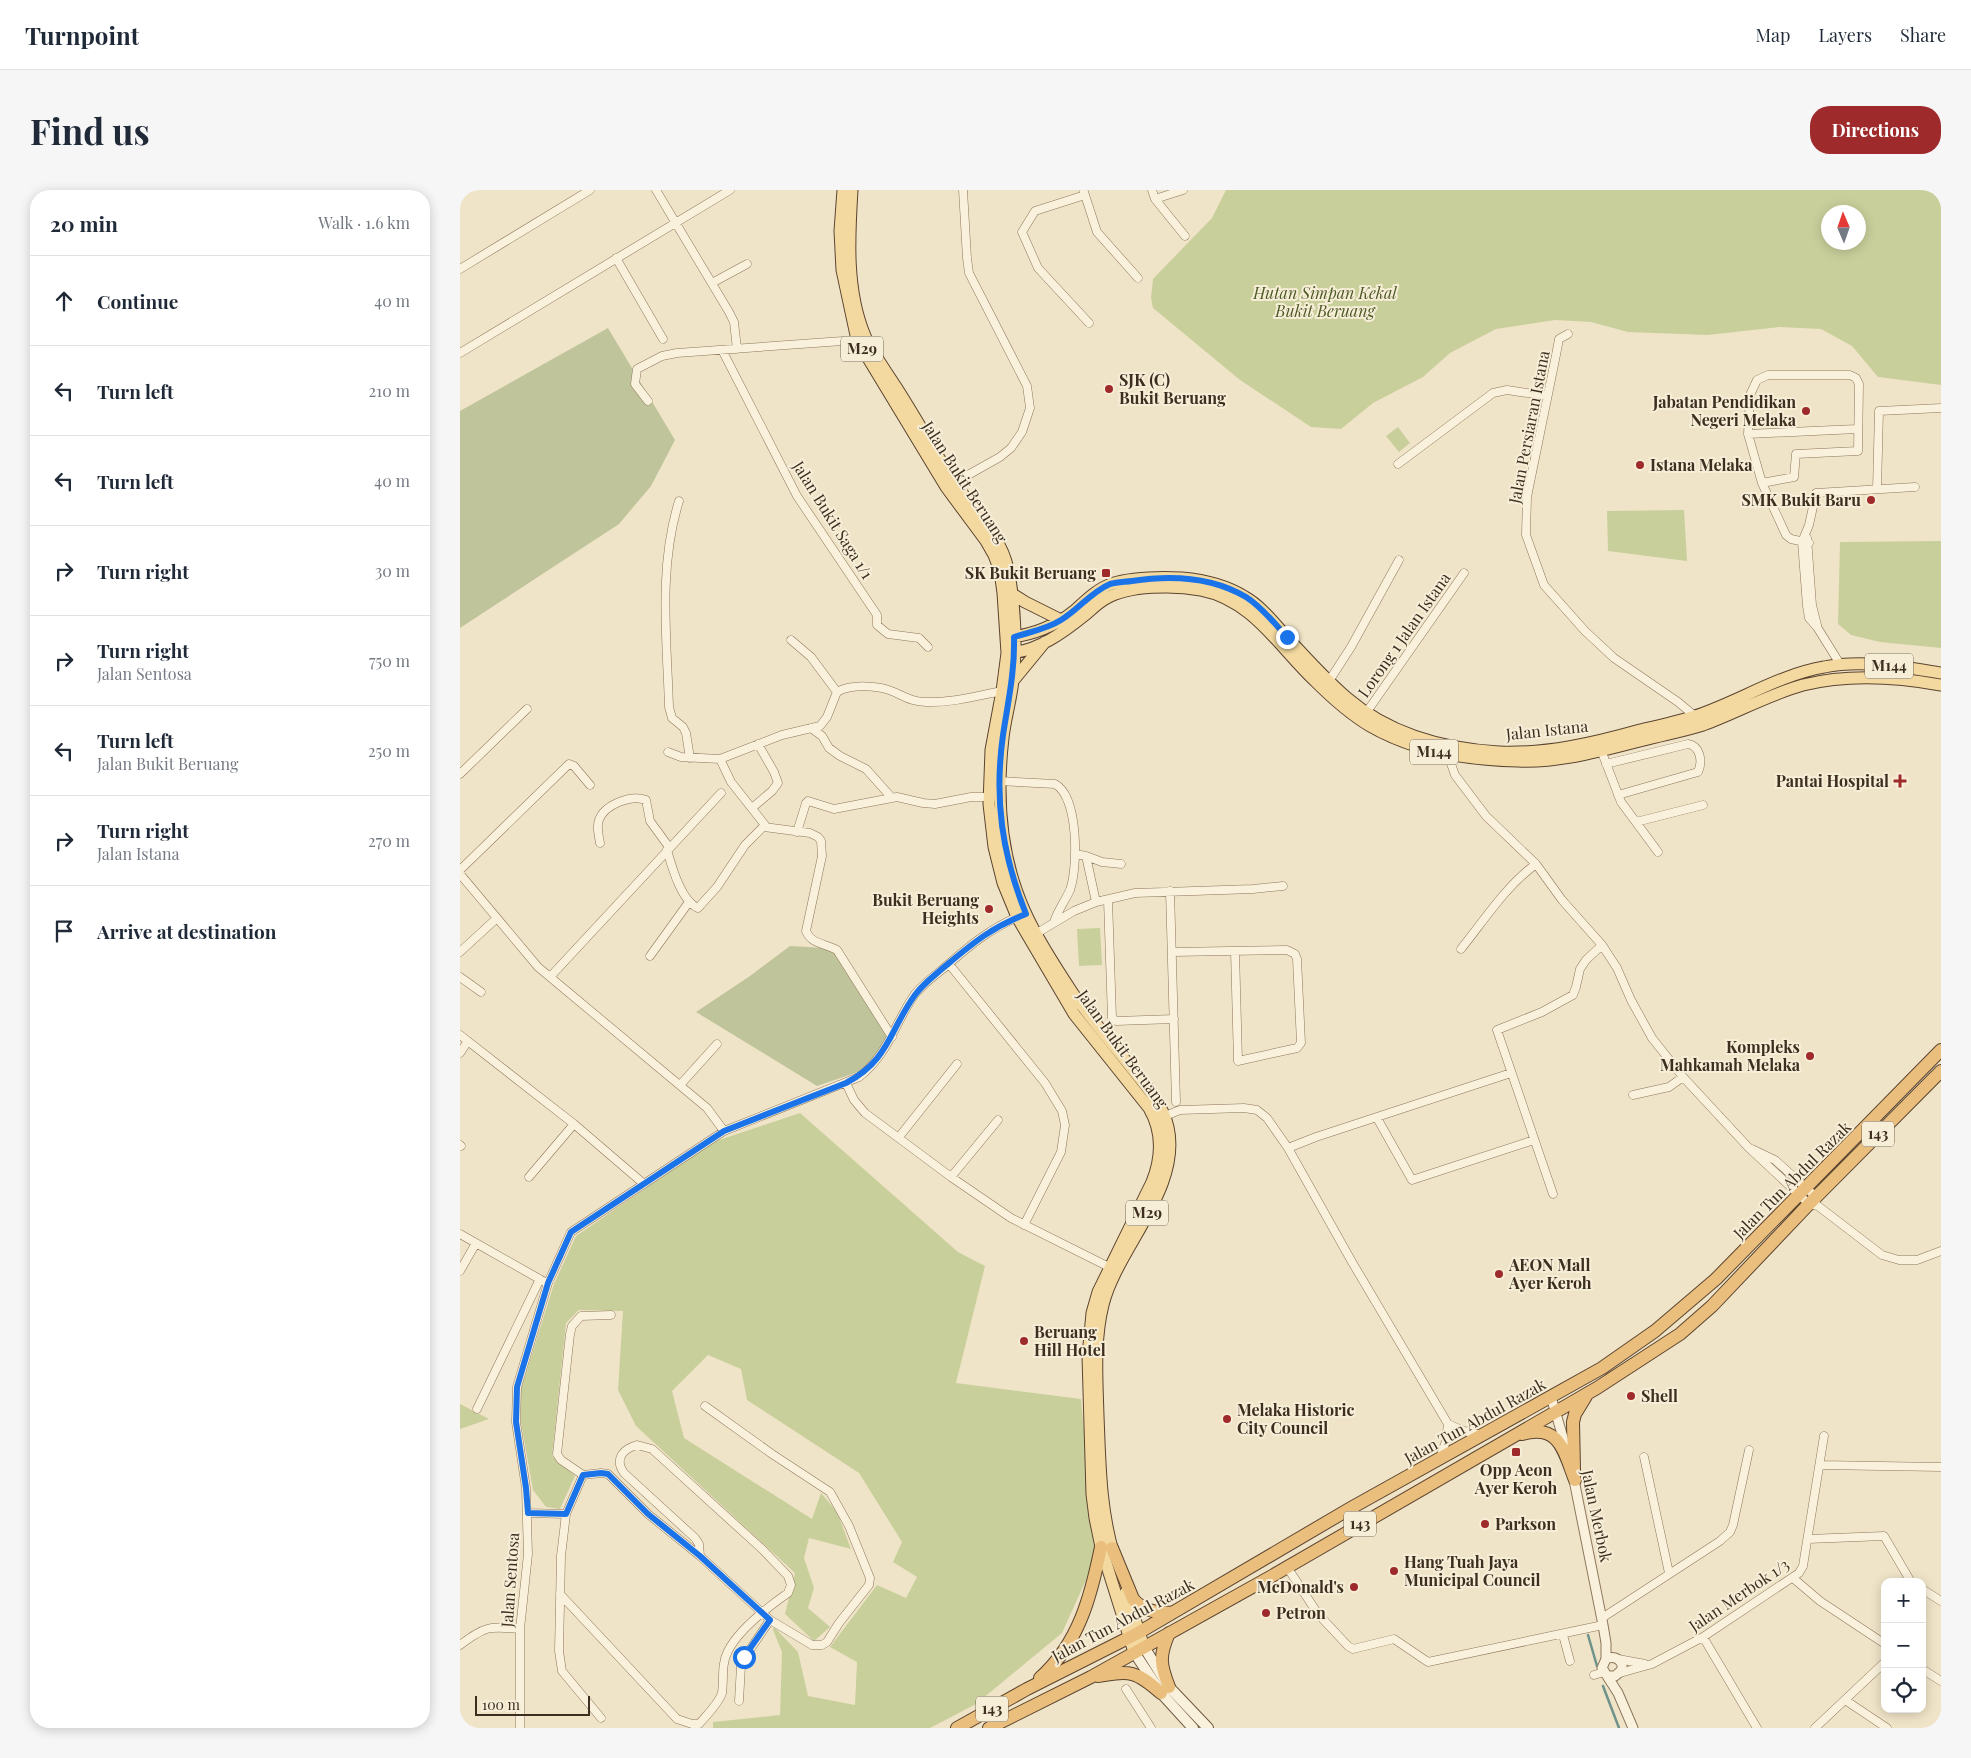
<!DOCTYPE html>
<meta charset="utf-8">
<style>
:root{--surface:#fff;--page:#f6f6f7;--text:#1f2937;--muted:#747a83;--line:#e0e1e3;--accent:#9e2a2b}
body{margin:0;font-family:"Playfair Display",serif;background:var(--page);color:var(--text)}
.controls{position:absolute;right:15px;bottom:15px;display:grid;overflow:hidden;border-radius:10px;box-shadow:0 2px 12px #0003}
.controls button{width:45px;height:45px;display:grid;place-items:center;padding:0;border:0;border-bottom:1px solid var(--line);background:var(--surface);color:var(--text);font:25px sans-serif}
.compass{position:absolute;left:1361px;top:15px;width:45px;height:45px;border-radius:50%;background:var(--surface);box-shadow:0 2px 12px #0003;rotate:358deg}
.scale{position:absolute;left:15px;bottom:12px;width:115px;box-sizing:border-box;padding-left:5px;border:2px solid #3d2e20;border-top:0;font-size:14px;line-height:18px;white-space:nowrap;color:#3d2e20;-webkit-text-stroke:4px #f7eed8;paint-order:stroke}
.stop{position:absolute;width:15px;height:15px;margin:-11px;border:4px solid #1a73e8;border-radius:50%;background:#fff}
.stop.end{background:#1a73e8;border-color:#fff;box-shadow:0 1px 5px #0008}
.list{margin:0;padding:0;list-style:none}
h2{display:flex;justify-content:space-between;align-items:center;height:65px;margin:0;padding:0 20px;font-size:21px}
h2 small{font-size:16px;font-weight:400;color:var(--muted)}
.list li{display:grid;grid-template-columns:32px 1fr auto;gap:15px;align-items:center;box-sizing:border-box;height:90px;padding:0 20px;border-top:1px solid var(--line)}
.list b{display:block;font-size:19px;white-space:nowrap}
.list p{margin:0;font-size:16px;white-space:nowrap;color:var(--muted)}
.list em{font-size:16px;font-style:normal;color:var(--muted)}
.icon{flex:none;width:28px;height:28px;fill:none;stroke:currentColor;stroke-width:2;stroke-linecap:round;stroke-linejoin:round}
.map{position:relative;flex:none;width:1481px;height:1538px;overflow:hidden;border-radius:20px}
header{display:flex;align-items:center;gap:30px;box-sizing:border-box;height:70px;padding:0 25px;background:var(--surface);border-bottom:1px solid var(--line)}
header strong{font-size:24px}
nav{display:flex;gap:28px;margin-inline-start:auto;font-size:18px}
.intro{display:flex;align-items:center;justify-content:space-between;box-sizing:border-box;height:120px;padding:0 30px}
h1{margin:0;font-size:35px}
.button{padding:12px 22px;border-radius:20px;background:var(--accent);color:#fff;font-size:18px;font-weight:700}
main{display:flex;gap:30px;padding:0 30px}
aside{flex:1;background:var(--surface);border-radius:20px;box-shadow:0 2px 12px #0003}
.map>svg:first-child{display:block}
</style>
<header>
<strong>Turnpoint</strong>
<nav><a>Map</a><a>Layers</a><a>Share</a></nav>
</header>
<div class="intro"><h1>Find us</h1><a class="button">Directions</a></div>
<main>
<aside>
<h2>20 min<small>Walk · 1.6 km</small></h2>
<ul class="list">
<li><svg class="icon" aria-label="ahead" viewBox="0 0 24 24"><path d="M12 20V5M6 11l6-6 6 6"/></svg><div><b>Continue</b></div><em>40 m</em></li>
<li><svg class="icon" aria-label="left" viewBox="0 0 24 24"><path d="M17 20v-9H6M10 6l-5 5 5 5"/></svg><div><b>Turn left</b></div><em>210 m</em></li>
<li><svg class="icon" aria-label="left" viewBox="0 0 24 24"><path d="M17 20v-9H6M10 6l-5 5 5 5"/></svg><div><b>Turn left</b></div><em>40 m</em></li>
<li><svg class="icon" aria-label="right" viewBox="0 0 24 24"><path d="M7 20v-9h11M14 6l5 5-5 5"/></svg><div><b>Turn right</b></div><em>30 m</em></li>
<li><svg class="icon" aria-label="right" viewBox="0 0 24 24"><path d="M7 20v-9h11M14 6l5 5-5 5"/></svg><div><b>Turn right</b><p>Jalan Sentosa</p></div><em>750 m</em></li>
<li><svg class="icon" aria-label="left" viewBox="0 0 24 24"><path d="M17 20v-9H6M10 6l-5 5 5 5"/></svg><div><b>Turn left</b><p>Jalan Bukit Beruang</p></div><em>250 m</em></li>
<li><svg class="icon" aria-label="right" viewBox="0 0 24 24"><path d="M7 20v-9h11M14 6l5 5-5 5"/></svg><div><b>Turn right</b><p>Jalan Istana</p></div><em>270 m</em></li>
<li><svg class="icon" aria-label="arrive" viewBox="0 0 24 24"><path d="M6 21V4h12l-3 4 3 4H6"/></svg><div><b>Arrive at destination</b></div></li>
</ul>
</aside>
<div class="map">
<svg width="1481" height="1538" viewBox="0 0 1481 1538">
<rect width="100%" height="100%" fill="#f0e4c8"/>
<path fill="#c9cf9b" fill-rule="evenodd" d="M 766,0 L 1481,0 L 1481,195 L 1418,187 L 1392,156 L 1361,139 L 1320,137 L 1248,145 L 1168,142 L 1131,132 L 1095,130 L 1036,139 L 990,163 L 963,187 L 913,213 L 881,239 L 851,237 L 780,190 L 693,118 L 691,108 L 693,89 L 752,28 ZM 1398,22 L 1398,52 L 1368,52 L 1368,22 Z
M 938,237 L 950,253 L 939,262 L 926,246 Z
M 1224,320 L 1227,371 L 1148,361 L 1147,321 Z
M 1481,351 L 1481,458 L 1420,452 L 1391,445 L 1378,434 L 1380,352 Z
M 640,738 L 642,775 L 619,776 L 617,739 Z
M 340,923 L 498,1062 L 525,1076 L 496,1193 L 621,1209 L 635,1361 L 626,1390 L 602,1443 L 516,1514 L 470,1538 L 253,1538 L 253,1532 L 320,1525 L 322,1462 L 313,1440 L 314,1437 L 338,1462 L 348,1506 L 395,1515 L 397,1472 L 370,1457 L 417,1395 L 446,1408 L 457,1387 L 433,1372 L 442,1352 L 399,1283 L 287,1210 L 281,1179 L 248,1165 L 212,1201 L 224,1248 L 352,1329 L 361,1303 L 377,1322 L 391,1359 L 349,1348 L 344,1368 L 354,1398 L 348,1418 L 370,1437 L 354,1451 L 325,1424 L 335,1383 L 176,1236 L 158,1200 L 163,1121 L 119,1120 L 106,1133 L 92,1266 L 115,1286 L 100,1319 L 86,1317 L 73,1300 L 61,1233 L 61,1199 L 94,1094 L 116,1046 L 253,952 Z
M 0,1214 L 29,1229 L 0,1239 Z"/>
<path fill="#bfc49a" d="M 148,138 L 215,250 L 191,296 L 159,334 L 0,438 L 0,221 Z
M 330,756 L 364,758 L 373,761 L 388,782 L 427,846 L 416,869 L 398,882 L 357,896 L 236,822 L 290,786 Z"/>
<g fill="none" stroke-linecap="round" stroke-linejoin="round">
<path stroke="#6f938a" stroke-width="2.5" d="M 1128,1445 L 1137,1476
M 1143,1496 L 1159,1538"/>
<defs>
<path id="minor" d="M 196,0 L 269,122 L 274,132 L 277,159
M 692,0 L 695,9 L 725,46
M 624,2 L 637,42 L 678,88
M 625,5 L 575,21 L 562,42 L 578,78 L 629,133
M 695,9 L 723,0
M 156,68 L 203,149
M 0,79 L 130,0
M 252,93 L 287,74
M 1108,144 L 1099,149 L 1096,165 L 1067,307 L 1066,345 L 1084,395 L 1125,441 L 1154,468 L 1218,512 L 1236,527
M 262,160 L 337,306 L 417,425 L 417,435 L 428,444 L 459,448 L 468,457
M 0,163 L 270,0
M 188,211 L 175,194 L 177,179 L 202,166 L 217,163 L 397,150
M 1288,244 L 1397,239
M 938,274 L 1033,203 L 1047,200 L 1087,206
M 1302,293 L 1334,287 L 1336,264 L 1398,261 L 1399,194 L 1396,188 L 1390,185 L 1308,185 L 1297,190 L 1290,205 L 1288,244 L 1302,293 L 1326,345 L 1331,349 L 1349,353
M 492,294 L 540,267 L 551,258 L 562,242 L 570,218 L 567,196 L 509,83 L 507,68 L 503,0
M 1417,299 L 1419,221 L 1481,218
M 219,311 C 198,378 207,449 209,517 L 212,528 L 223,537 L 226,543 L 230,568
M 1347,348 L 1352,415 L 1357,435
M 331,450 L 351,467 L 377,502
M 1380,474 L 1357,437 L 1349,428 L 1347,416 L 1342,352 L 1349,335 L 1356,303 L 1455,297
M 869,491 L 891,457 L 939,370
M 906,523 L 1004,383
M 351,538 L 362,546 L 369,558 L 380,566 L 406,579 L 432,608
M 1141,560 L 1161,612 L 1198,662
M 991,561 L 990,571 L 995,585 L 1026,626 L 1076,674 L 1102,710 L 1142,755 L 1157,778 L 1171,810 L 1192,848 L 1223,887 L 1288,957 L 1349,1014 L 1358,1016 L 1422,1065 L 1439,1070 L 1457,1070 L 1481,1061
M 260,569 L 322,545 L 360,536 L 367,527 L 377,502 C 391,494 419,495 434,502 C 445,507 453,512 466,512 C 491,513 517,506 542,501
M 1146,574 L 1228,554 C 1240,556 1243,571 1238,582 L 1158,605
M 0,584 L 67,519
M 539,591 L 595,594 C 619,607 618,678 610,700 C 605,711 598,720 594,732
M 292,618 L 312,601 L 318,593 L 314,582 L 298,554
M 1176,632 L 1243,615
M 304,637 L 350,643 L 358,647 L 361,651 L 362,666 L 346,741 C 351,754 364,753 377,760 L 432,847
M 337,642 L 346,613 L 348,611 L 374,619 L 437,607 L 463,613 L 475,614 L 511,607 L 530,607
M 140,653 C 139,646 136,637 139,630 C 144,615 171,604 186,610 L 190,631 L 209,657
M 207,660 C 212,677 221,711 238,718 L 257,697 L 285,655 L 305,635 L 271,592 L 260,569 L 221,567 L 208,562
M 615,664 L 626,666 L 636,712
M 626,666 L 642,672 L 661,674
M 0,680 L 109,574 L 114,576 L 130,595
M 0,684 L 78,777 L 247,918 L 264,941
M 710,701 L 716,912
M 648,710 L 652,828 L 656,831 L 714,829
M 572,746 L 614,721 L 636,712 L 675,703 L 793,699 L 823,696
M 1001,759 C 1025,729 1046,696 1076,674
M 0,762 L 37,728
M 713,762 L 827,760 L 835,764 L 837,769 L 841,853 L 837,858 L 778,871 L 775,761
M 190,766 L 229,712
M 489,774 L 585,893 L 602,921 L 605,935 L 601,962 L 564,1035
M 0,787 L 21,802
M 90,787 L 261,603
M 0,845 L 114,934 L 184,994
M 0,863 L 8,851
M 386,893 L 394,910 L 405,923 L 491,987 L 551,1028 L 649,1077
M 220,895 L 257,854
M 1173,905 L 1209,897 L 1223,887
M 705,926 L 720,920 L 784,918 L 797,920 L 807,928 L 828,958 L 892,1072 L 988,1234 L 1004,1241 L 1021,1245
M 917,928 L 952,990 L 1074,950
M 439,947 L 497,874
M 0,955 L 1,956
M 828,958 L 856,947 L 1051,883
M 1292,959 L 1315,970 L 1356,1007 L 1356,1011
M 69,987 L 114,934
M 491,987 L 538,930
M 1093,1004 L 1037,840 L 1082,822 L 1113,805 L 1116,797 L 1120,779 L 1126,770 L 1142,755
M 0,1044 L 83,1091
M 0,1081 L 16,1053
M 17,1219 L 80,1089
M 1184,1267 L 1209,1383
M 980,1268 L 986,1251 L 988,1234
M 1360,1275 L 1481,1277
M 123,1285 L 101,1270 L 97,1264 L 110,1144 L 112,1136 L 121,1126 L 151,1125
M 68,1323 L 106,1324
M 1348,1349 L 1424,1346 L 1451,1392
M 827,1377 L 858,1424 L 888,1456 L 893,1459 L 934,1449 L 968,1472 L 1143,1435
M 1333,1388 L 1360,1411 L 1425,1454
M 1462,1399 L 1481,1411
M 100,1404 L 217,1529 L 232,1534 L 239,1534 C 246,1526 259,1513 262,1503 C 264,1489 261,1474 268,1461 C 279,1439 308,1417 328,1403 L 331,1395 L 328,1386 L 302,1359 L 192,1259 L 177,1255 C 163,1259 154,1269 164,1283 L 235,1348 L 239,1354 L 240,1366
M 1142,1428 L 1260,1351 L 1270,1342 L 1273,1335 L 1289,1260
M 1103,1445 L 1110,1471
M 1243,1447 L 1297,1538
M 0,1455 C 26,1436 28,1436 60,1439
M 1158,1469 L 1185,1474
M 1462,1479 L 1481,1491
M 1160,1483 L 1192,1474 L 1243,1447 L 1339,1383 L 1343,1376 L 1364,1246
M 1134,1485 L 1144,1482
M 666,1499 L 691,1538
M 1385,1510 L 1427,1538
M 279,1511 L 281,1476 L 285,1467 L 310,1430
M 141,1528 L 102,1481 L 99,1461 L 101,1366 L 106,1324 L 123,1285 L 141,1283 L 148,1284 L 188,1324 L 240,1366 L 310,1430 L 352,1455 L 362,1455 L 367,1452 L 379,1433 L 409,1395 L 410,1388 L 389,1336 L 370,1302 L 312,1264 L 245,1216
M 60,1538 L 60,1439 L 68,1364 L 66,1298 L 56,1232 L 57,1197 L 88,1093 L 111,1042 L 264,941 L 399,887 C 429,864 435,832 455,804 C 463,794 474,786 484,778 C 508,757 530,738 560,726
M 1355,1538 L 1425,1472"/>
<path id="tertiary" d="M 1091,1207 L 1107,1261
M 1113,1285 L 1143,1435 L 1146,1453 L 1146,1469
M 1148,1486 L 1155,1486 L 1162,1480 L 1162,1474 C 1158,1467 1152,1466 1146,1469 L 1142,1478 L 1158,1503 L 1173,1538"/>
<path id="secondary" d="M 684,1457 L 709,1497 L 748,1538
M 674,1462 L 701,1503 L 733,1538"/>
<path id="primary" d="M 383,0 L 380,41 L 382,80 L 397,150 L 486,297 L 526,351 L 534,365 L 540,381 L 543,403 L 547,463 L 542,501 L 531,560 L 529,614 L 534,657 L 543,693 L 557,727 L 614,824 L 689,918 C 703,942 702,967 692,992 L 638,1102 L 632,1123 L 628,1166 L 632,1304 L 635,1328 L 641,1357 L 674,1462
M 392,0 C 389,48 386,101 405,146 C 413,164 426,181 436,197 C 456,228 474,261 494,292 C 513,320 541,345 548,379 C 555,413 557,456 553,490 C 551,510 545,529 543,548 C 536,608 540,667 565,722 C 577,749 598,781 614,805 C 633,831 654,856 674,881 C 688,898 703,915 708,937 C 722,999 657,1058 643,1115 C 634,1151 637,1189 638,1226 C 640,1273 640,1319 654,1365
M 551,403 L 565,412 L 601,430
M 548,447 C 571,446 597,435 614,421 C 625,411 637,399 651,394 C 673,387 700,387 722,388 C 745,390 766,395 785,407 C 801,416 814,433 826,446 C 845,467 865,489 887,508 C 929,544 984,559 1039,562 C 1087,564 1134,553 1180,540 C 1198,536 1217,532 1235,526 C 1278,512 1318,485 1364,477 C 1402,469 1443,477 1481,483
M 548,463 C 577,462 604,442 625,425 C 632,419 638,413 645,409 C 669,395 714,395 741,400 C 793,410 819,457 855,491 C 871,507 890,524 910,536 C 955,562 1007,570 1058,571 C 1101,573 1142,560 1184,550 C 1203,545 1224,541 1243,535 C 1276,523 1310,504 1343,495 C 1387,484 1437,487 1481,495
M 553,491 L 585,452
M 666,1402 L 684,1457"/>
<path id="trunk" d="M 1062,1244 C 1100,1233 1104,1262 1115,1290
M 1114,1280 L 1113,1232 L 1115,1224 L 1126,1206
M 652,1358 L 673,1409 C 684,1422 697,1422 712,1423
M 638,1486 C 671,1481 675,1480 701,1503
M 580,1488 C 619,1453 631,1406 641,1357
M 709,1497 C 700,1474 699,1466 709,1443
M 497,1538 L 567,1499 L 678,1443 L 891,1318 L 1142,1178 L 1195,1141 L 1256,1089 L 1481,860
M 529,1538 L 631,1487 L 812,1386 L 1137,1198 L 1220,1144 L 1252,1116 L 1349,1014 L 1481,881"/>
</defs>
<use href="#minor" stroke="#8d765c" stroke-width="9"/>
<use href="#tertiary" stroke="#8d765c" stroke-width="11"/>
<use href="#secondary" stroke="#6f573f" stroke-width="12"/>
<use href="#primary" stroke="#5b4430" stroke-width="13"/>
<use href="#trunk" stroke="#5b4430" stroke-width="14"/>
<use href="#minor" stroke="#faf1dc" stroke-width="8"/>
<use href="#tertiary" stroke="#faf1dc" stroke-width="9"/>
<use href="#secondary" stroke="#faf1dc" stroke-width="10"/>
<use href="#primary" stroke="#f3d9a0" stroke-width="11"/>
<use href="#trunk" stroke="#eabe7c" stroke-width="12"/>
</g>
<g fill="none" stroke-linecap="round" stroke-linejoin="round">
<path stroke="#1a73e8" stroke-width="6" d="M 284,1467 L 310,1430 L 240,1366 L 188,1324 L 148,1284 L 141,1283 L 123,1285 L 106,1324 L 68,1323 L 66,1298 L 56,1232 L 57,1197 L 88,1093 L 111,1042 L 264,941 L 386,893 C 429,871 430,839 455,805 C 463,794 474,786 483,778 C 512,754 530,738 566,724 C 542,664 534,609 543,545 C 548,512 555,481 554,447 C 570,442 587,439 601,430 C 618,420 631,402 650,394 C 657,392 665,392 672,391 C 711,385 752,387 786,407 C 802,417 815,434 827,447"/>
</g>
<g fill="#9e2a2b" stroke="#f7eed8" stroke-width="2">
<circle cx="649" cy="199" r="5"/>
<circle cx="1346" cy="221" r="5"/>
<circle cx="1180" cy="275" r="5"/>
<circle cx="1411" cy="310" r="5"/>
<rect x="641" y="378" width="10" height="10" rx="2.5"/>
<path d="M1437.5 583.5h5v5h5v5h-5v5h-5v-5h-5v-5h5z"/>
<circle cx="529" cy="719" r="5"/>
<circle cx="1350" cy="866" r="5"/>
<circle cx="1039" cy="1084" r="5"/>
<circle cx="564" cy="1151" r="5"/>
<circle cx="1171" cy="1206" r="5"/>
<circle cx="767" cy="1229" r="5"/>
<rect x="1051" y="1257" width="10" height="10" rx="2.5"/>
<circle cx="1025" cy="1334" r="5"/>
<circle cx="934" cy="1381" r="5"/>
<circle cx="894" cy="1397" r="5"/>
<circle cx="806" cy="1423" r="5"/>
</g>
<g text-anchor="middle" stroke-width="4" stroke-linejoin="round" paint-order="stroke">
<g fill="#f7eed8" stroke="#756857" stroke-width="1">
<rect x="381" y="146.5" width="42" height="25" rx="4"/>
<rect x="1405" y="463.5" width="48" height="25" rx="4"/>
<rect x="950" y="549.5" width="48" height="25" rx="4"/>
<rect x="1402" y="931.5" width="32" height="25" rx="4"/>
<rect x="666" y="1010.5" width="42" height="25" rx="4"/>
<rect x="884" y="1321.5" width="32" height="25" rx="4"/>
<rect x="516" y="1506.5" width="32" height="25" rx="4"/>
</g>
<g font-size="15" font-weight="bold" fill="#3d2e20">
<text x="402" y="164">M29</text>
<text x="1429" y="481">M144</text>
<text x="974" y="567">M144</text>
<text x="1418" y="949">143</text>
<text x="687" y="1028">M29</text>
<text x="900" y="1339">143</text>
<text x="532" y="1524">143</text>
</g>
<g font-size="16" font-style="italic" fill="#4d5a26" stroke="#f7eed8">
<text x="865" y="109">Hutan Simpan Kekal<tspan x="865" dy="18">Bukit Beruang</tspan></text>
</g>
<g font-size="16" font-weight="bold" fill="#3d2e20" stroke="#f7eed8" text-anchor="start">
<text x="659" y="196">SJK (C)<tspan x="659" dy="18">Bukit Beruang</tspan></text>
<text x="1336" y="218" text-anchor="end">Jabatan Pendidikan<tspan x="1336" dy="18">Negeri Melaka</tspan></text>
<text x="1190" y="281">Istana Melaka</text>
<text x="1401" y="316" text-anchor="end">SMK Bukit Baru</text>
<text x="636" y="389" text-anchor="end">SK Bukit Beruang</text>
<text x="1429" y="597" text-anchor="end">Pantai Hospital</text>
<text x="519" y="716" text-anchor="end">Bukit Beruang<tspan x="519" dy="18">Heights</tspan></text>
<text x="1340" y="863" text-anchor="end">Kompleks<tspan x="1340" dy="18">Mahkamah Melaka</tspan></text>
<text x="1049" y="1081">AEON Mall<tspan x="1049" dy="18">Ayer Keroh</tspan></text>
<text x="574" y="1148">Beruang<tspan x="574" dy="18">Hill Hotel</tspan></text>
<text x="1181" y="1212">Shell</text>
<text x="777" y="1226">Melaka Historic<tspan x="777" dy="18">City Council</tspan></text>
<text x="1056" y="1286" text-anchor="middle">Opp Aeon<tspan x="1056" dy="18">Ayer Keroh</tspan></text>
<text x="1035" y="1340">Parkson</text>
<text x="944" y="1378">Hang Tuah Jaya<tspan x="944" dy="18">Municipal Council</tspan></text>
<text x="884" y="1403" text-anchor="end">McDonald's</text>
<text x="816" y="1429">Petron</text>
</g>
<g font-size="16" fill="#3d2e20" stroke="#f7eed8">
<text transform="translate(1069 237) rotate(-79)" y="6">Jalan Persiaran Istana</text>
<text transform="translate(505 292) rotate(57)" y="6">Jalan Bukit Beruang</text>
<text transform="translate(373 330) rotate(58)" y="6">Jalan Bukit Saga 1/1</text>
<text transform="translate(944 445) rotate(-55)" y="6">Lorong 1 Jalan Istana</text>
<text transform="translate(1087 540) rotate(-6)" y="6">Jalan Istana</text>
<text transform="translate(663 859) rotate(54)" y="6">Jalan Bukit Beruang</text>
<text transform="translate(1332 990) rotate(-45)" y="6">Jalan Tun Abdul Razak</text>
<text transform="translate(1015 1231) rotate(-29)" y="6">Jalan Tun Abdul Razak</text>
<text transform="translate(1137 1326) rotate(78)" y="6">Jalan Merbok</text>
<text transform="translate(50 1390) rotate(-86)" y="6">Jalan Sentosa</text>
<text transform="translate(1279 1405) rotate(-34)" y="6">Jalan Merbok 1/3</text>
<text transform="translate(663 1430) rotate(-28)" y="6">Jalan Tun Abdul Razak</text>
</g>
</g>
</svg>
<div class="controls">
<button>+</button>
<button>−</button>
<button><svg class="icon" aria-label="locate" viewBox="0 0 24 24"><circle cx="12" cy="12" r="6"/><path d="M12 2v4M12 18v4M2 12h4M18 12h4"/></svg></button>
</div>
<svg class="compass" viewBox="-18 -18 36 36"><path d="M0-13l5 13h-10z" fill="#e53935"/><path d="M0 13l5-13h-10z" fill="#747a83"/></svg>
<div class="scale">100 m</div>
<div class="stop" style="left:284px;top:1467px"></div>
<div class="stop end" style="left:827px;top:447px"></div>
</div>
</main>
